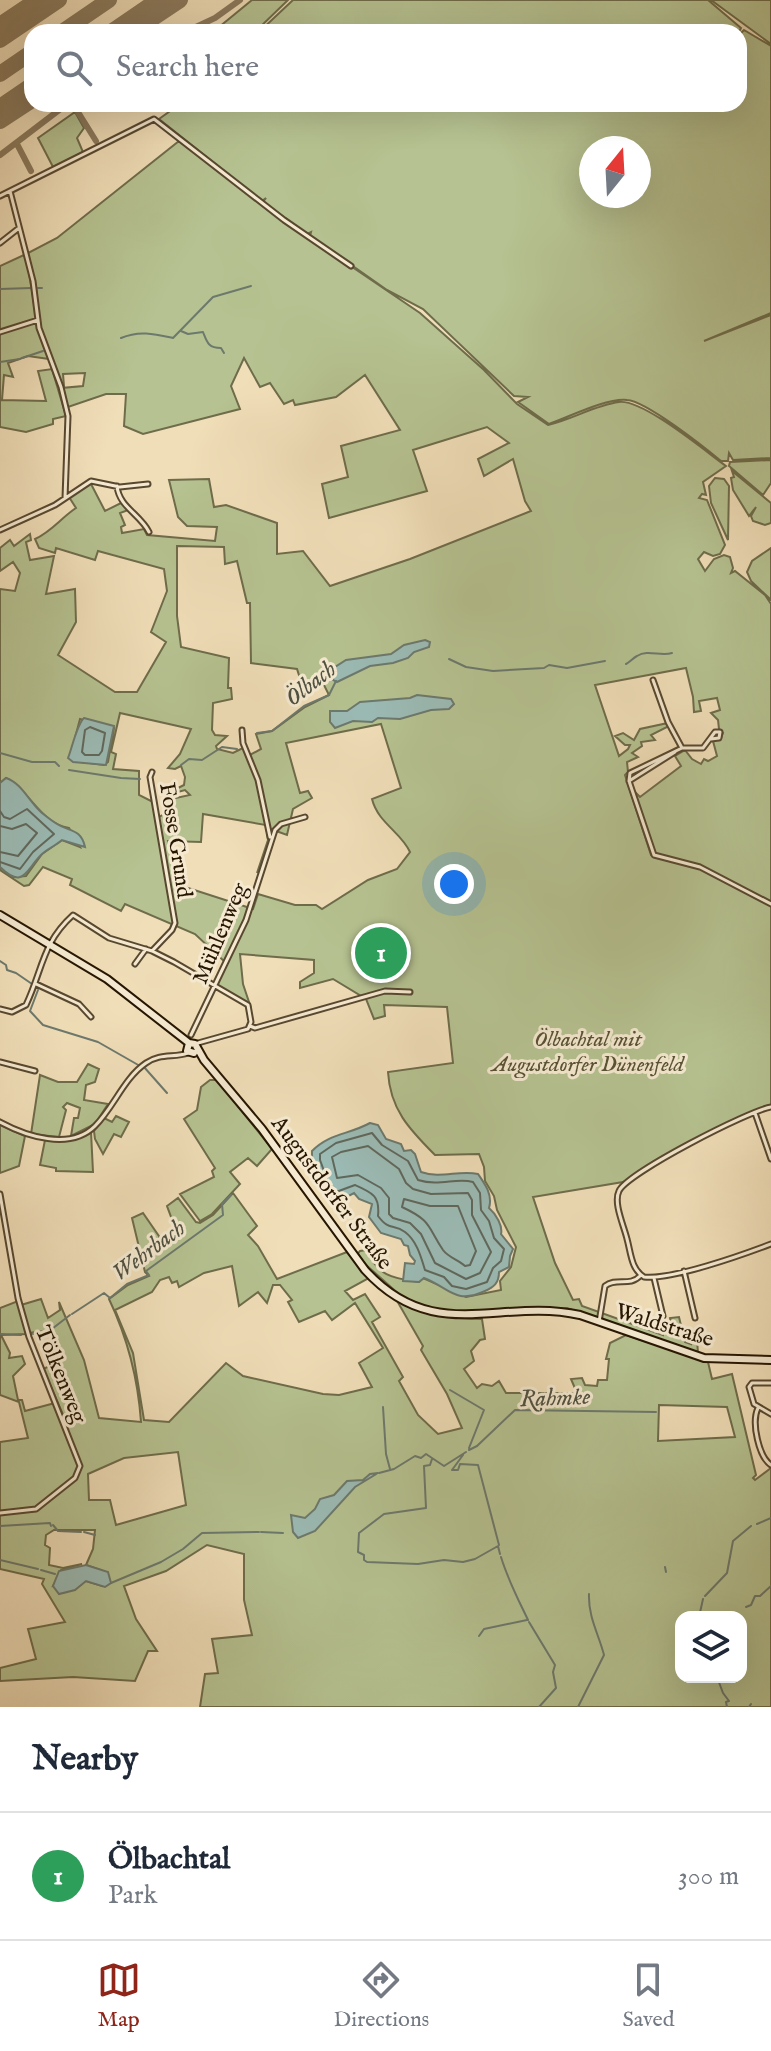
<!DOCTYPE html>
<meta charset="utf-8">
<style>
:root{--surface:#fff;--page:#f2f2f3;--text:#1f2937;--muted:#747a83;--line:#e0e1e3;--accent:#8f2418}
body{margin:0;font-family:"IM FELL English",serif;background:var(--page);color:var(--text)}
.controls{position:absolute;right:24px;bottom:24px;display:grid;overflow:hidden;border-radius:16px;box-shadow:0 8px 32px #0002}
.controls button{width:72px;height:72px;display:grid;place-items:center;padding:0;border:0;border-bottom:2px solid var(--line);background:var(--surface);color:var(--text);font:40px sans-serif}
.compass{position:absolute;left:579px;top:136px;width:72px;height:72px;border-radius:50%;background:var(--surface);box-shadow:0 8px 32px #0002;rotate:18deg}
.you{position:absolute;left:454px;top:884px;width:28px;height:28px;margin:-20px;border:6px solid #fff;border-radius:50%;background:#1a73e8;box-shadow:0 0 0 12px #1a73e833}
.badge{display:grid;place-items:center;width:52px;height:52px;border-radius:50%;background:var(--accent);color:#fff;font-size:26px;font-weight:700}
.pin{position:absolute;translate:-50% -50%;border:4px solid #fff;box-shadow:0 2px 8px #0006}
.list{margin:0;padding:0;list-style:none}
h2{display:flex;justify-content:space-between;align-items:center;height:104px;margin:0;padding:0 32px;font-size:34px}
h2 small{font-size:26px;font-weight:400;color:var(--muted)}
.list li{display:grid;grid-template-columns:52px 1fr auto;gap:24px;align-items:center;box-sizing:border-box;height:128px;padding:0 32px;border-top:2px solid var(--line)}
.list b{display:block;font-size:30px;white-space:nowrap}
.list p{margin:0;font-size:26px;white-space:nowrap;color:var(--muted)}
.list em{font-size:26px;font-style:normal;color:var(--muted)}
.icon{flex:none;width:44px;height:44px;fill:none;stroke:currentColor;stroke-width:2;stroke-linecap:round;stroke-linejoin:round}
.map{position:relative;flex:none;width:771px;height:1707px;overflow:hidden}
.search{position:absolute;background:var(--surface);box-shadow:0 8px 32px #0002;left:24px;right:24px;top:24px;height:88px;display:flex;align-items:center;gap:20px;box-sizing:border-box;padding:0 28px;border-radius:24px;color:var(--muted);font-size:30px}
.sheet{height:232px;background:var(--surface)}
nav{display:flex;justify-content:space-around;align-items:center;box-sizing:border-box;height:112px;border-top:2px solid var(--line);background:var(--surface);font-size:22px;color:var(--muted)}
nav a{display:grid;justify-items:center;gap:4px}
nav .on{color:var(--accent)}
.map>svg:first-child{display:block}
</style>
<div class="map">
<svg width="771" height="1707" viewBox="0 0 771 1707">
<rect width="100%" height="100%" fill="#f0deb8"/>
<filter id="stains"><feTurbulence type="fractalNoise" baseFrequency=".0025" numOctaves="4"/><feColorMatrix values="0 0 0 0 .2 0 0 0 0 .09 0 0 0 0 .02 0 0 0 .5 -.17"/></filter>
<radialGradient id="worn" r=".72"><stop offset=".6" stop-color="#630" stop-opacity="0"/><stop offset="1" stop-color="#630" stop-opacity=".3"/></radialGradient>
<path fill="#b6c291" stroke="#6e6c4a" stroke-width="2" fill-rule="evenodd" d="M 252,0 L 288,0 L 255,32 L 213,32 Z
M 293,0 L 708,0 L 741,28 L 739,32 L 259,32 Z
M 711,0 L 771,0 L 771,44 Z
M 744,30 L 771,46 L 771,313 L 704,341 L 771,315 L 771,458 L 733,460 L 729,453 L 728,461 L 721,461 C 704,447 646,401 627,400 C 606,398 569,417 549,424 L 518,402 L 528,397 L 514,396 L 423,309 L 387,290 L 310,236 L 311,232 L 307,234 L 302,230 L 263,202 L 266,198 L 262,201 L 159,119 L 180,104 L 636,105 L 621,110 L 657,104 L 739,104 L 739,35 ZM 591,148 L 639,148 L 639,196 L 591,196 Z
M 75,112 L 84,128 L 77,138 L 83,152 L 53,167 L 38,138 Z
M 179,141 L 283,220 L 420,313 L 484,370 L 517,404 L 548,425 C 571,420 595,405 619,402 C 643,399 705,451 726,466 L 703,482 L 706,495 L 702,494 L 699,498 L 707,500 L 725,545 L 720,554 L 713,556 L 704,552 L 698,559 L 705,571 L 714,559 L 724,555 L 730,557 L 733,568 L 731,573 L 735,571 L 765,595 L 771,604 L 771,903 L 699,865 L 655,854 L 634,791 L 640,797 L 681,766 L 675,756 L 685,750 L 692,759 L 701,764 L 704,759 L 708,761 L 717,756 L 713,741 L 721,738 L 723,733 L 719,729 L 718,720 L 711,713 L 720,710 L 717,698 L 699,701 L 701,711 L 694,712 L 693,697 L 686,668 L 595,685 L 619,756 L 628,749 L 630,745 L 625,745 L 615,736 L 623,733 L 634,740 L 640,729 L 668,723 L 669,726 L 651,735 L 655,740 L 641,742 L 642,746 L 632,753 L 638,757 L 627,762 L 628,772 L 625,775 L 651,855 L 699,868 L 771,906 L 771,1105 L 679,1148 L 623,1182 L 533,1197 L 555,1263 L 573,1300 L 579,1299 L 582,1306 L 663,1335 L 663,1331 L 673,1330 L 670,1318 L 679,1317 L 685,1342 L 691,1344 L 691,1338 L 697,1339 L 698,1354 L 567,1308 L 476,1314 L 443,1312 L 415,1303 L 401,1296 L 356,1256 L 360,1251 L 366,1250 C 379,1277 393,1278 419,1282 L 423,1278 L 466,1297 L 501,1290 L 500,1281 L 511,1267 L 516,1247 L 497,1210 L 494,1196 L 485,1181 L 484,1167 L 479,1154 L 435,1155 C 409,1129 390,1109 388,1072 L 453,1063 L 447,1007 L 384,1005 L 385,1016 L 374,1019 L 366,999 L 333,979 L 300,988 L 300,982 L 314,973 L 314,960 L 240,954 L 243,984 L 250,1005 L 217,986 L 225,962 L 195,934 L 125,904 L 121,911 L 70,885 L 72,879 L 43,867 L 29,885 L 24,886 L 0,870 L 0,867 L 13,877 L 26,876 L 42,854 L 62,840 L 80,847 L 69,828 C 41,824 29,790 6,778 L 0,783 L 0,589 L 15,591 L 20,573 L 13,562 L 0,571 L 0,548 L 10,540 L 14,546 L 30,534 L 31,540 L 26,542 L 30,560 L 54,556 L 46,594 L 75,589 L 76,622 L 58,655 L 115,692 L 137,692 L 166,642 L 151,632 L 167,591 L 164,569 L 98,551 L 95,560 L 56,548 L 55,553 L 39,548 L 35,539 C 51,532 61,518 76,508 L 69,497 L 90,482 L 105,511 L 121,503 L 128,510 L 120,513 L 125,525 L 121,527 L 122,533 L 144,529 L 147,535 L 215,541 L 217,527 L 187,526 L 178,517 L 169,480 L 209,479 L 214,507 L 226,505 L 277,523 L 277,554 L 303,551 L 330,586 L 410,559 L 531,511 L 525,501 L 513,459 L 484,476 L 478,459 L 509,443 L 487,427 L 413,450 L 427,491 L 329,518 L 322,484 L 348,477 L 341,446 L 400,430 L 365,375 L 336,397 L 295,405 L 293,400 L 284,404 L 270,383 L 260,387 L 244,358 L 231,386 L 240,409 L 143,434 L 124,426 L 126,394 L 106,394 L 68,407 L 62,388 L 83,386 L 85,373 L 63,374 L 64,386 L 61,386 L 40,328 L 36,287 L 28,253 L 57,238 ZM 177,546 L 224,547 L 225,564 L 237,561 L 247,603 L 250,603 L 251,663 L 297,669 L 304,691 L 320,684 L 324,685 L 329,695 L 305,707 L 272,731 L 256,734 L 261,749 L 248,756 L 245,747 L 233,753 L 217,749 L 216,746 L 227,736 L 215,735 L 212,730 L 213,703 L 232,699 L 231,688 L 228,688 L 229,658 L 181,647 L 177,616 ZM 120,713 L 191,729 L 180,754 L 168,768 L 175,769 L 181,766 L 185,777 L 184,785 L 174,790 L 178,792 L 185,790 L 190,795 L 171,799 L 170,810 L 156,819 L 153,802 L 139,795 L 139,771 L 113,769 L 116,754 L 111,752 ZM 80,719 L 114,728 L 108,762 L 104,765 L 82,762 L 72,747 L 76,743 L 75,738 ZM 381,724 L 401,788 L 372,799 C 378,823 401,832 410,852 L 397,869 L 368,880 L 322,909 L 316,905 L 295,905 L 258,894 L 253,909 L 185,887 L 186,877 C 173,869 170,856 168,841 L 201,842 L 203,814 L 266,825 L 268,840 L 257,873 L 271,835 L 276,831 L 287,835 L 293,809 L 312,798 L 308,791 L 300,793 L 286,743 Z
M 26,254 L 38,329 L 49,359 L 28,356 L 8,363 L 13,377 L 4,375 L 2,400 L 46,401 L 38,371 L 52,369 L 66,416 L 53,419 L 53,424 L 26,432 L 0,427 L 0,266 Z
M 771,460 L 771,483 L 763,495 L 729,466 L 730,462 Z
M 732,471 L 771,503 L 771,523 L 765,525 L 753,521 L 751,516 L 756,507 L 749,516 L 733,490 L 731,478 L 734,477 Z
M 715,478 L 724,479 L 729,486 L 728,540 L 711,503 L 709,486 Z
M 771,548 L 771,600 L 751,581 L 747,572 L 752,561 Z
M 88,1064 L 99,1069 L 95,1082 L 86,1085 L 84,1100 L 108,1104 L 95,1124 L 71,1136 L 74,1118 L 78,1118 L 80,1108 L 67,1103 L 63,1107 L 66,1110 L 59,1137 L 31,1134 L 40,1075 L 58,1082 L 77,1082 Z
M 210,1080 L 217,1080 L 272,1149 L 257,1166 L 248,1158 L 230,1172 L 240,1184 L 212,1214 L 200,1221 L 180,1194 L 214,1177 L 212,1171 L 215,1168 L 184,1119 L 197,1110 L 201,1087 Z
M 116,1116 L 129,1122 L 121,1137 L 114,1134 L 103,1154 L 95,1139 L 94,1131 L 104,1118 L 112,1122 Z
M 0,1125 L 25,1136 L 19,1166 L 0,1173 Z
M 91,1132 L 93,1172 L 56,1171 L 56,1168 L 40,1165 L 45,1140 L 69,1140 Z
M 233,1193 L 257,1226 L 248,1235 L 258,1246 L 277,1279 L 347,1252 L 369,1278 L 345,1291 L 353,1300 L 365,1294 L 380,1317 L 372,1322 L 403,1377 L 399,1381 L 418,1415 L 438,1434 L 462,1428 L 447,1394 L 421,1350 L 423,1346 L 396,1299 C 423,1315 451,1319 482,1319 L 485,1339 L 480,1340 L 471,1351 L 474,1361 L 464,1369 L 477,1388 L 482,1384 L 492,1386 L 499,1381 L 506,1393 L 577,1393 L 571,1379 L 582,1378 L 585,1385 L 597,1386 L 598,1380 L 607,1380 L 609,1359 L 606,1359 L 610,1343 L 626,1335 L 708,1362 L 712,1379 L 732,1374 L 756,1475 L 753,1478 L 755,1480 L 771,1468 L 771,1707 L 200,1707 L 205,1674 L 218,1673 L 212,1639 L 252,1635 L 244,1600 L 244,1554 L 207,1545 L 166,1571 L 124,1586 L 136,1619 L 157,1651 L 148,1651 L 135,1681 L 73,1677 L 0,1681 L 0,1668 L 36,1659 L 28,1629 L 65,1622 L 42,1584 L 44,1579 L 0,1569 L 0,1442 L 28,1438 L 19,1402 L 0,1395 L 0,1308 L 18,1301 L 27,1334 L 1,1335 L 10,1353 L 9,1358 L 22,1356 L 25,1364 L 13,1376 L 18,1400 L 22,1400 L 25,1411 L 55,1403 L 63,1420 L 65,1419 L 43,1369 L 59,1362 L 50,1334 L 45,1331 L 28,1333 L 21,1305 L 41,1299 L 48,1318 L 60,1310 L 59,1302 L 84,1360 L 99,1418 L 141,1422 C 138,1378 128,1339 109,1299 L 128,1285 L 149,1276 L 145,1272 L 132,1218 L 143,1213 L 161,1239 L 177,1233 L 167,1206 L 178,1198 L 196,1222 L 200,1223 L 213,1215 ZM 232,1266 L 239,1306 L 258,1292 L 267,1303 L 273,1285 L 280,1285 L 292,1300 L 288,1302 L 299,1322 L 325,1311 L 332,1320 L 355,1303 L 383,1348 L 359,1363 L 372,1387 L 339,1395 L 323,1394 L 243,1376 L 226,1363 L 169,1422 L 144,1420 L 133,1353 L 115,1310 L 152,1292 L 160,1280 L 169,1277 L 172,1283 L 177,1281 L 179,1287 L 204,1273 ZM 659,1405 L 727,1407 L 735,1437 L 658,1441 ZM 178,1452 L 186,1505 L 116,1525 L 110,1500 L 89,1500 L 88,1474 L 124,1458 ZM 54,1530 L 95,1530 L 93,1549 L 86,1565 L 103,1571 L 102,1586 L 86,1581 L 53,1586 L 61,1570 L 82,1564 L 63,1568 L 49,1565 L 50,1548 L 45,1545 L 46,1535 ZM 681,1617 L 741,1617 L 741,1677 L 681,1677 Z"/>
<path fill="#9bbbb5" stroke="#6c796d" stroke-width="2" d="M 425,640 L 430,642 L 429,647 L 414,652 L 408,658 L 393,663 L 370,666 L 337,682 L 328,677 L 332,669 L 346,660 L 391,654 L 404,645 Z
M 417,695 L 451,699 L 454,704 L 449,709 L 431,710 L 400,719 L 378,718 L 372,722 L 353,721 L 335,728 L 330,722 L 330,711 L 347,711 L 360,702 L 410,698 Z
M 84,718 L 114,726 L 106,765 L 73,762 L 68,758 C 72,748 77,724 84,718 Z
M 6,778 C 22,783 29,802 42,813 C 47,817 52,821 57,824 C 69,832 81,828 85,847 L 62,840 C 54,847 46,849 40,856 C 25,872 23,889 0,867 L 0,783 Z
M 370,1123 L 378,1125 L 386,1139 L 401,1144 L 404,1151 L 411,1150 L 415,1154 L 421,1172 C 441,1179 458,1170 478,1174 C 485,1184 493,1195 489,1208 C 496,1214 503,1226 501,1234 L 513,1249 L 510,1256 L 509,1267 L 499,1272 C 499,1283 494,1287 485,1291 C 455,1305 450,1288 424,1278 L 419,1282 L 403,1281 L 405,1263 L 414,1264 L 415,1261 L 410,1255 L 408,1246 L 404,1245 L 401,1239 L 381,1233 L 369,1217 L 372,1204 L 359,1199 L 354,1193 L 337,1202 L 324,1195 L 312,1162 L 312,1151 C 330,1133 348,1135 370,1123 Z
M 378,1473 L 355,1487 L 315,1531 L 298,1538 L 293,1532 L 291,1515 L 305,1518 L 315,1509 L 320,1499 L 334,1495 L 347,1481 L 363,1480 L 370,1474 Z
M 86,1565 L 108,1572 L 111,1583 L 105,1587 L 86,1581 L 75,1590 L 59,1594 L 53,1586 L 59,1571 Z"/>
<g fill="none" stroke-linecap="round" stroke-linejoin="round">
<path stroke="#60685c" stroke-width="2" d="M 90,727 L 105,733 L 102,751 L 99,755 L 85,755 L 82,752 L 85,730 Z
M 0,811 L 4,817 L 10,819 L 27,809 L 54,834 L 33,852 L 20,869 L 0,862
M 0,826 L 12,829 L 26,824 L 37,833 L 18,856 L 0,852
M 372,1133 L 382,1145 L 408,1161 L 418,1180 C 440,1187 456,1177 473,1182 L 480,1193 L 481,1210 L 489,1221 L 494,1238 L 504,1249 L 501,1261 L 493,1268 L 487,1282 L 466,1289 L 452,1286 L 444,1277 L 425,1270 C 421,1257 417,1241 405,1232 C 393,1223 390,1232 378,1216 C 380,1196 373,1193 355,1185 L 336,1192 L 331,1190 L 320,1160 L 320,1154 L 336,1143 Z
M 368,1146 L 399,1169 L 406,1183 L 413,1189 L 431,1194 L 468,1193 L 472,1200 L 472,1215 L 491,1252 L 480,1273 L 466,1279 L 435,1263 L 421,1234 L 410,1223 L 393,1218 L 389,1214 L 389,1198 L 381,1188 L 358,1175 L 337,1178 L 332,1157 L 341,1152 Z
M 404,1199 L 430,1206 L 458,1206 L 476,1251 L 470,1265 L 465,1266 C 458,1260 448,1257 443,1250 C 427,1226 432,1221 402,1207 Z"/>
<path stroke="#6c796d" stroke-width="2" d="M 38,288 L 42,288
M 0,289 L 31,288
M 181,331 L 188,334 L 203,332 C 207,342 208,348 221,348 L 224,353
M 121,338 C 139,330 155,334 173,338 L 213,297 L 251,286
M 22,358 L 43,351
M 0,362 L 20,359
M 449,659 L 466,667 L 493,671 L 544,668 L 549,665 L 567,668 L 605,661
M 626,664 C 630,662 633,658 637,656 C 648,649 661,657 672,653
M 257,733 L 272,731 L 304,706 L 329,695 L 336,681
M 0,753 L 32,762 L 55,762 L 59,766
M 181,765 L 189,759 L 202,760 L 222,747 L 237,749
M 69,770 L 121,778 L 140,779
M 0,961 L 6,965 L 7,970 L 16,973 L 32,984
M 38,990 L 30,1011 L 43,1025 L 98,1042 L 140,1066
M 144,1067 L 167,1093
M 72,1314 L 104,1293 L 110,1298 L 127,1284 L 149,1275 L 146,1271 L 223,1215 L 222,1204 L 231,1195
M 48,1332 L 70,1315
M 0,1334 L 21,1335
M 29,1334 L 46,1333
M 450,1390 L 484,1410 L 469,1448
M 383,1407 L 386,1454 L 390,1469
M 469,1450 L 477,1446 L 515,1410 L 656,1412
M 463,1455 L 452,1470 L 458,1470 L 460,1464 L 478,1465 L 499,1545
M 432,1459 L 430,1465 L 424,1466 L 426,1508 L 384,1514 L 359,1533 L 358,1552 L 364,1555 L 364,1560 L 367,1562 L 418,1564 L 444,1560 L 463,1562 L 475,1559 L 498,1546 L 500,1554
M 379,1473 L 394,1469 L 415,1456 L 421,1458 L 426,1454 L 444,1466 L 466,1452
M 757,1524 L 771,1518
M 53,1525 L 58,1531 L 81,1532
M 0,1526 L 50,1523 L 51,1526
M 84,1532 L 95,1535
M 261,1532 L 283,1533
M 501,1557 C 508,1580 518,1599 528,1620
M 0,1560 L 38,1569
M 665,1567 L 666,1572
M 41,1570 L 55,1574
M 111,1583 L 161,1562 L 183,1549 L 202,1533 L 259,1532
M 705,1596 L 727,1573 L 733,1541 L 751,1526
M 746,1607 L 751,1605 L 755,1596 L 760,1596 L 771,1586
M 699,1617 L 703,1599
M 529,1622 L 555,1665 L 553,1672 L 556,1688 L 539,1707
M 479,1636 L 484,1629 L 527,1620
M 717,1677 L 723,1693 L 729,1701 L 726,1702 L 727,1707
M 578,1707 L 604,1655 C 599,1635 588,1617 589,1594
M 749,1707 L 751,1704"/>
<path stroke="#8b7a5d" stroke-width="6" d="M 185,32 L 215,18 L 240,0
M 73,104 L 96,141
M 17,144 L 31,171
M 0,155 L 67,104"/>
<path stroke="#8b7a5d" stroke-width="16" d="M 0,25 L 37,0
M 62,32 L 109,0
M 111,32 L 158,0
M 132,32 L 180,0
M 0,40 L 59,0
M 0,74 L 32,52
M 0,107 L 32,85
M 0,121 L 32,100"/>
<defs>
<path id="minor" d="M 10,191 L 33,281 L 39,328 L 61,387 L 68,416 L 65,498
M 0,196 L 154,119 L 284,220 L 351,266
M 0,243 L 19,228
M 0,332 L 38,320
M 117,486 C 119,507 140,514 149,532
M 0,530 L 55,505 L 91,481 L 120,487 L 148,484
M 653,680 L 668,722 L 682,748
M 242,730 L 243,743 L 258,780 L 270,837
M 629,781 L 654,855 L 700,867 L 771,904
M 629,781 L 630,773 L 682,748 L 703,748 L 715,732 L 720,732 L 719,738 L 711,739
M 629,781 L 675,752
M 152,951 L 172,930 L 175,923 L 150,777 L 152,772
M 135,964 L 146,949
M 36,984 L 79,1004 L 91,1017
M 0,1009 L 12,1012 L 26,1005 C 43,969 42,943 73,915 L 109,938 L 152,951 L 174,962 L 248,1005 L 251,1022 L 248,1029 L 198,1043
M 250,1026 L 255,1028 L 385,991 L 410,992
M 191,1035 L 246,920 L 275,830 L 281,824 L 305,817
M 0,1062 L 35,1071
M 771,1107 C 750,1110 627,1173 619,1191 C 613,1203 624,1226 627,1239 C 631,1253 631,1269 644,1277 C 672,1280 742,1255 771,1244
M 755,1113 L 771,1159
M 0,1122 C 26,1136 70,1151 95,1126 C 114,1107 124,1078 146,1063 C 160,1053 174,1058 188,1053
M 0,1194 L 18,1298 L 29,1337 L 80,1466 L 75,1478 L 36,1509 L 0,1513
M 684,1271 L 695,1318
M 654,1278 L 663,1316
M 599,1322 L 605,1286 C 616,1277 630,1287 640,1276
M 771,1383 L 752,1383 L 749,1387 L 754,1404 L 771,1414
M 758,1408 C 751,1423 759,1457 771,1465"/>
<path id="secondary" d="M 0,915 L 107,979 L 189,1043
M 189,1043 L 195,1044 L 204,1060 L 262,1129 L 365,1270 C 434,1346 500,1297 580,1315 L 704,1358 L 771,1360
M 189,1043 L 187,1051 L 194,1053"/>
</defs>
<use href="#minor" stroke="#584830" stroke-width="7"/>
<use href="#secondary" stroke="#261602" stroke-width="10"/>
<use href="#minor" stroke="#f5ead1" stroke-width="3"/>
<use href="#secondary" stroke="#f5ead1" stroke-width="6"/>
</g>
<g text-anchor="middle" stroke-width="6" stroke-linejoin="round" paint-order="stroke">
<g font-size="22" fill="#261602" stroke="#f5ead1">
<text transform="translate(177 840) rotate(81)" y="8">Fosse Grund</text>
<text transform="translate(219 933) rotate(-67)" y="8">Mühlenweg</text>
<text transform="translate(333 1192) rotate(53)" y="8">Augustdorfer Straße</text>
<text transform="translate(665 1324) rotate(17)" y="8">Waldstraße</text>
<text transform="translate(62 1374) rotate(68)" y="8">Tölkenweg</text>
</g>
<g font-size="22" font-style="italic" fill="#585234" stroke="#f5ead1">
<text x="588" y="1046">Ölbachtal mit<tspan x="588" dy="25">Augustdorfer Dünenfeld</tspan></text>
</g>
<g font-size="24" font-style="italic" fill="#4f5041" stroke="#f5ead1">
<text transform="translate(310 683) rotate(-38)" y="8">Ölbach</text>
<text transform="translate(148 1250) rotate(-37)" y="8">Wehrbach</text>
<text transform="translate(555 1397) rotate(-2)" y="8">Rahmke</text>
</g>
</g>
<rect width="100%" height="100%" filter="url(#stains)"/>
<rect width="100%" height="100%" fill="url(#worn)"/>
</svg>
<div class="controls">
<button><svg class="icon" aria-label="layers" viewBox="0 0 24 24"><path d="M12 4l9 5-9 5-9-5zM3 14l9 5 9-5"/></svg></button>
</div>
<svg class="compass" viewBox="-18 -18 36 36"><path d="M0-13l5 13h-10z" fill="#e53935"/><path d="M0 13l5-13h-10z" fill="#747a83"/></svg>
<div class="you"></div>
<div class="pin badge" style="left:381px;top:953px;background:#2e9e5b">1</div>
<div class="search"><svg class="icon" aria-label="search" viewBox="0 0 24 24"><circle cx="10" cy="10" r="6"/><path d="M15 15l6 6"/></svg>Search here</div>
</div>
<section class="sheet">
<h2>Nearby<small></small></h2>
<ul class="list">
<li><span class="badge" style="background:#2e9e5b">1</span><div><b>Ölbachtal</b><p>Park</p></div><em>300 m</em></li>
</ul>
</section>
<nav>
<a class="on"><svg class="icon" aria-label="map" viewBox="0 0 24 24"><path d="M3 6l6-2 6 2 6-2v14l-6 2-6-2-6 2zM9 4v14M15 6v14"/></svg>Map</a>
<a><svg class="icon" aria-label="directions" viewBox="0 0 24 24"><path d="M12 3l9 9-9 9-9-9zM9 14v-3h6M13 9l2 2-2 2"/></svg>Directions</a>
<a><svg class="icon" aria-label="saved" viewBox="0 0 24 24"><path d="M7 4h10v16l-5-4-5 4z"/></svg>Saved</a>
</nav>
